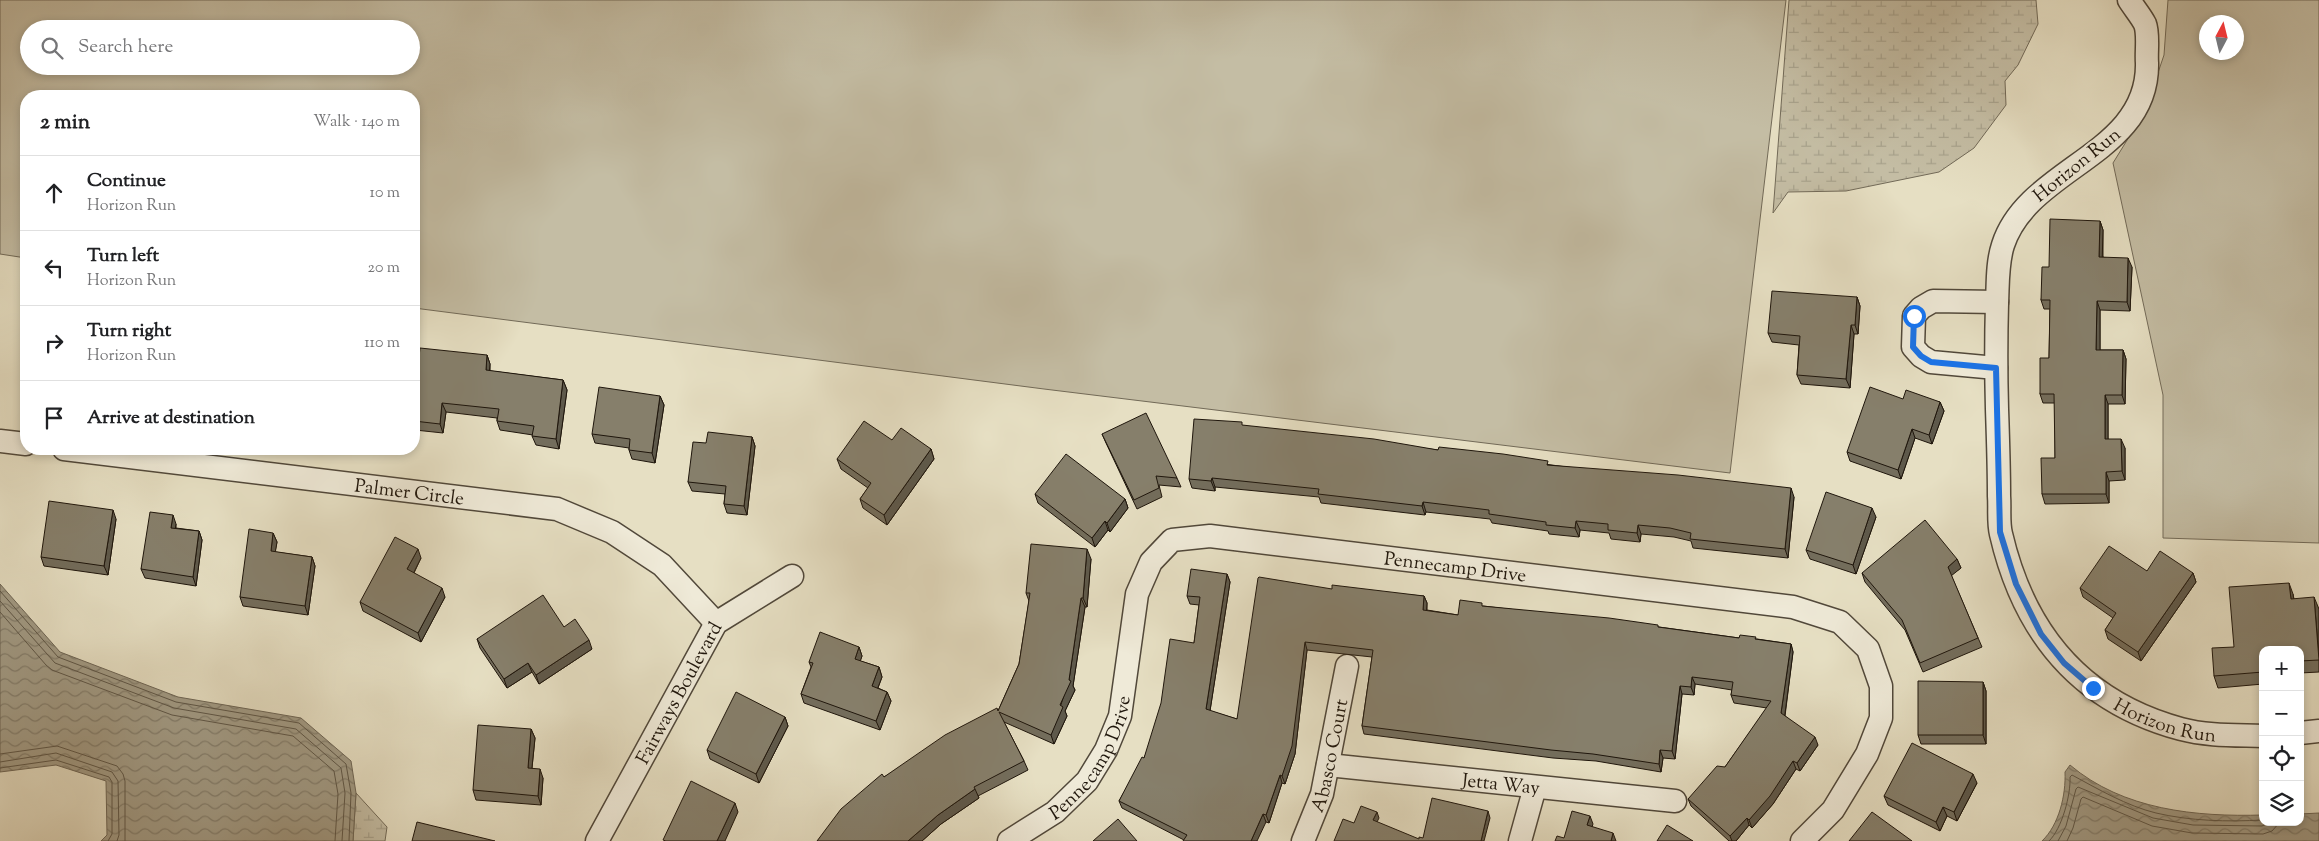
<!DOCTYPE html>
<meta charset="utf-8">
<style>
:root{--surface:#fff;--page:#f2f2f2;--text:#202124;--muted:#757577;--line:#e0e0e0}
body{margin:0;font-family:"Sorts Mill Goudy",serif;background:var(--page);color:var(--text)}
.controls{position:absolute;right:15px;bottom:15px;display:grid;overflow:hidden;border-radius:10px;box-shadow:0 2px 8px #0003}
.controls button{width:45px;height:45px;display:grid;place-items:center;padding:0;border:0;border-bottom:1px solid var(--line);background:var(--surface);color:var(--text);font:25px sans-serif}
.compass{position:absolute;left:2199px;top:15px;width:45px;height:45px;border-radius:50%;background:var(--surface);box-shadow:0 2px 8px #0003;rotate:7deg}
.stop{position:absolute;width:15px;height:15px;margin:-11px;border:4px solid #1a73e8;border-radius:50%;background:#fff}
.stop.end{background:#1a73e8;border-color:#fff;box-shadow:0 1px 5px #0008}
.list{margin:0;padding:0;list-style:none}
h2{display:flex;justify-content:space-between;align-items:center;height:65px;margin:0;padding:0 20px;font-size:21px}
h2 small{font-size:16px;font-weight:400;color:var(--muted)}
.list li{display:grid;grid-template-columns:32px 1fr auto;gap:15px;align-items:center;box-sizing:border-box;height:75px;padding:0 20px;border-top:1px solid var(--line)}
.list b{display:block;font-size:19px;white-space:nowrap}
.list p{margin:0;font-size:16px;white-space:nowrap;color:var(--muted)}
.list em{font-size:16px;font-style:normal;color:var(--muted)}
.icon{flex:none;width:28px;height:28px;fill:none;stroke:currentColor;stroke-width:2;stroke-linecap:round;stroke-linejoin:round}
.map{position:relative;flex:none;width:2319px;height:841px;overflow:hidden}
.search{position:absolute;background:var(--surface);box-shadow:0 2px 8px #0003;left:20px;top:20px;width:400px;height:55px;display:flex;align-items:center;gap:12px;box-sizing:border-box;padding:0 18px;border-radius:28px;color:var(--muted);font-size:19px}
.panel{position:absolute;background:var(--surface);box-shadow:0 2px 8px #0003;left:20px;top:90px;width:400px;height:365px;border-radius:20px}
.map>svg:first-child{display:block}
</style>
<div class="map">
<svg width="2319" height="841" viewBox="0 0 2319 841">
<defs>
<pattern id="wetland-marsh" width="20" height="14" patternUnits="userSpaceOnUse" patternTransform="scale(1.25)"><rect width="20" height="14" fill="#c4bda4"/><path d="M1 5h8M5 5V1M11 12h8M15 12V8" fill="none" stroke="#a8a28c"/></pattern>
<pattern id="water-waves" width="16" height="10" patternUnits="userSpaceOnUse" patternTransform="scale(1.25)"><rect width="16" height="10" fill="#a29b85"/><path d="M0 5q4-4 8 0t8 0" fill="none" stroke="#837d6b"/></pattern>
</defs>
<rect width="100%" height="100%" fill="#e6dfc3"/>
<filter id="stains"><feTurbulence type="fractalNoise" baseFrequency=".004" numOctaves="4"/><feColorMatrix values="0 0 0 0 .2 0 0 0 0 .09 0 0 0 0 .02 0 0 0 .5 -.17"/></filter>
<radialGradient id="worn" r=".72"><stop offset=".6" stop-color="#630" stop-opacity="0"/><stop offset="1" stop-color="#630" stop-opacity=".3"/></radialGradient>
<path fill="#c4bda4" stroke="#726a58" fill-rule="evenodd" d="M 0,0 L 1786,0 L 1730,473 L 1044,389 L 414,308 L 414,96 L 26,96 L 26,258 L 0,254 ZM 29,29 L 411,29 L 411,66 L 29,66 Z
M 2168,0 L 2319,0 L 2319,543 L 2163,538 L 2163,395 L 2113,163 L 2145,111 L 2164,55 ZM 2206,22 L 2236,22 L 2236,52 L 2206,52 Z"/>
<path fill="url(#wetland-marsh)" stroke="#726a58" d="M 1789,0 L 2036,0 L 2038,24 L 2018,65 L 2005,81 L 2006,105 L 1974,148 L 1939,172 L 1846,191 L 1788,192 L 1773,213 Z
M 356,793 L 387,827 L 385,841 L 353,841 Z"/>
<path fill="url(#water-waves)" stroke="#6e6655" d="M 0,584 L 60,652 L 178,697 L 301,718 L 351,761 L 356,793 L 353,841 L 101,841 L 107,835 L 106,781 L 56,765 L 0,772 Z
M 2070,765 C 2123,810 2196,817 2263,815 L 2263,822 L 2300,822 L 2300,814 L 2319,813 L 2319,841 L 2042,841 C 2059,825 2066,795 2065,772 Z"/>
<g fill="none" stroke-linecap="round" stroke-linejoin="round">
<path stroke="#605848" stroke-width="1" d="M 0,591 L 58,657 L 176,702 L 299,723 L 346,764 L 351,793 L 349,841
M 0,601 L 55,663 L 174,708 L 296,729 L 341,768 L 345,793 L 342,841
M 0,612 L 46,665 L 52,670 L 172,715 L 293,736 L 334,771 L 338,794 L 335,841
M 0,754 L 57,746 L 117,766 L 123,774 L 125,781 L 125,841
M 0,762 L 56,753 L 112,772 L 118,781 L 119,835 L 117,841
M 0,768 L 56,760 L 109,777 L 112,782 L 112,834 L 108,841
M 2049,841 C 2062,829 2071,794 2070,777 L 2072,775 C 2098,789 2127,806 2156,813 C 2190,821 2227,822 2263,820
M 2058,841 L 2066,826 L 2076,789 L 2078,787 L 2153,818 L 2193,825 L 2262,826 L 2271,822
M 2067,841 L 2073,828 L 2081,799 L 2083,797 L 2152,826 L 2192,833 L 2263,834 L 2272,831 L 2280,822"/>
<defs>
<g id="minor">
<path id="s1" d="M 2129,0 C 2134,8 2141,16 2145,24 C 2149,34 2146,52 2147,63 C 2149,155 2028,167 2003,245 C 1997,263 1998,284 1997,303 C 1996,338 1996,373 1997,409 C 1998,438 1999,467 1999,496 C 2000,508 1998,522 2001,534 C 2024,633 2081,702 2181,729 C 2207,736 2236,735 2263,736"/>
<path d="M 1996,368 L 1931,362 L 1921,356 L 1913,347 L 1914,316 L 1921,308 L 1933,301 L 1997,302"/>
<path d="M 0,441 L 26,444"/>
<path id="s2" d="M 64,449 L 557,509 L 612,532 L 662,565 L 716,623"/>
<path d="M 2300,733 L 2319,731"/>
<path id="s3" d="M 1328,765 L 1675,801"/>
<path id="s4" d="M 597,841 L 716,623 L 792,576"/>
<path id="s5" d="M 1009,841 L 1055,812 L 1087,781 L 1106,750 L 1120,716 L 1137,594 L 1151,562 L 1172,540 L 1210,536 L 1793,607 L 1840,622 L 1868,649 L 1881,686 L 1881,718 L 1867,754 L 1833,810 L 1802,841"/>
<path id="s6" d="M 1303,841 L 1322,794 L 1347,666"/>
<path d="M 1520,841 L 1535,787"/>
</g>
</defs>
<use href="#minor" stroke="#51483a" stroke-width="25"/>
<use href="#minor" stroke="#efead8" stroke-width="22"/>
</g>
<path fill="#736d5c" stroke="#1f160c" d="M 2100,221 L 2103,230 L 2103,257 L 2132,267 L 2130,311 L 2100,310 L 2100,350 L 2123,350 L 2126,359 L 2125,404 L 2108,404 L 2108,439 L 2125,448 L 2125,480 L 2109,481 L 2109,503 L 2045,504 L 2042,494 L 2055,458 L 2055,403 L 2043,403 L 2040,394 L 2049,358 L 2050,309 L 2044,309 L 2041,300 L 2049,267 Z
M 1857,297 L 1860,306 L 1858,334 L 1854,334 L 1850,388 L 1801,384 L 1797,375 L 1799,345 L 1772,342 L 1768,333 Z
M 487,355 L 490,364 L 490,371 L 563,380 L 567,390 L 559,449 L 536,445 L 532,436 L 533,435 L 500,430 L 497,421 L 497,418 L 446,412 L 443,433 L 415,430 L 414,425 L 414,405 Z
M 660,396 L 664,405 L 655,463 L 632,459 L 629,450 L 629,448 L 595,443 L 592,434 Z
M 1903,399 L 1940,402 L 1944,411 L 1932,444 L 1915,438 L 1901,479 L 1850,461 L 1847,452 Z
M 1243,426 L 1438,450 L 1794,497 L 1788,558 L 1693,548 L 1691,541 L 1674,537 L 1641,534 L 1640,542 L 1611,539 L 1609,533 L 1580,530 L 1579,537 L 1549,534 L 1548,531 L 1492,523 L 1490,519 L 1426,512 L 1425,515 L 1321,503 L 1319,497 L 1215,487 L 1215,491 L 1192,488 L 1189,479 Z
M 1102,434 L 1177,478 L 1181,487 L 1159,485 L 1162,497 L 1137,509 L 1106,443 Z
M 752,437 L 755,446 L 747,515 L 727,513 L 724,504 L 725,494 L 692,491 L 688,482 L 706,443 Z
M 892,440 L 931,449 L 934,459 L 887,525 L 863,508 L 860,499 L 868,488 L 841,469 L 837,459 Z
M 1035,494 L 1125,499 L 1128,508 L 1110,532 L 1108,530 L 1095,547 L 1038,503 Z
M 1876,517 L 1856,574 L 1810,559 L 1806,550 Z
M 116,519 L 108,575 L 44,566 L 41,557 Z
M 176,524 L 176,528 L 199,531 L 202,540 L 196,586 L 145,578 L 141,569 Z
M 273,533 L 277,542 L 275,552 L 312,557 L 315,566 L 308,615 L 243,606 L 240,597 Z
M 421,558 L 414,573 L 445,597 L 421,642 L 363,611 L 360,602 Z
M 1091,559 L 1087,607 L 1085,607 L 1073,686 L 1075,690 L 1065,711 L 1067,716 L 1054,744 L 1004,722 L 1024,761 L 1028,770 L 978,796 L 979,798 L 941,824 L 922,841 L 817,841 L 884,777 L 998,711 L 1019,664 L 1029,601 L 1026,593 Z
M 1957,559 L 1961,568 L 1951,575 L 1982,647 L 1923,672 L 1905,630 L 1865,582 L 1862,573 Z
M 2147,571 L 2193,573 L 2196,582 L 2141,661 L 2108,639 L 2105,630 L 2113,618 L 2083,597 L 2080,588 Z
M 1227,574 L 1230,582 L 1210,711 L 1237,719 L 1332,589 L 1424,596 L 1427,603 L 1427,610 L 1458,615 L 1483,606 L 1659,627 L 1739,638 L 1757,639 L 1791,644 L 1793,652 L 1785,716 L 1818,745 L 1800,771 L 1796,769 L 1773,804 L 1752,828 L 1749,825 L 1736,841 L 1729,841 L 1691,806 L 1688,799 L 1725,767 L 1767,708 L 1734,703 L 1731,695 L 1732,690 L 1695,684 L 1694,695 L 1682,694 L 1675,759 L 1663,758 L 1661,772 L 1596,761 L 1553,758 L 1364,734 L 1362,726 L 1372,657 L 1307,650 L 1295,754 L 1285,784 L 1282,783 L 1269,823 L 1266,822 L 1184,840 L 1122,808 L 1119,801 L 1144,758 L 1194,643 L 1199,605 L 1190,604 L 1187,596 Z
M 2293,594 L 2294,599 L 2319,609 L 2319,672 L 2300,673 L 2300,650 L 2263,650 L 2263,684 L 2218,688 L 2214,676 L 2234,647 Z
M 564,627 L 592,649 L 539,684 L 532,672 L 507,688 L 480,648 L 477,639 Z
M 859,647 L 862,656 L 860,661 L 879,667 L 882,677 L 878,688 L 887,692 L 891,701 L 880,730 L 804,703 L 801,694 L 811,667 L 809,662 Z
M 1983,682 L 1986,691 L 1986,744 L 1921,744 L 1918,735 Z
M 785,717 L 788,726 L 759,783 L 710,759 L 707,750 Z
M 531,729 L 535,738 L 532,768 L 543,778 L 541,805 L 476,800 L 473,790 Z
M 1977,783 L 1957,821 L 1947,816 L 1940,831 L 1888,805 L 1884,796 Z"/>
<path fill="#5e594b" stroke="#1f160c" d="M 2100,221 L 2103,230 L 2102,266 L 2099,257 Z
M 2128,258 L 2132,267 L 2130,311 L 2127,302 Z
M 1857,297 L 1860,306 L 1858,334 L 1855,325 Z
M 2097,301 L 2100,310 L 2100,359 L 2096,350 Z
M 1851,325 L 1854,334 L 1850,388 L 1846,379 Z
M 2123,350 L 2126,359 L 2125,404 L 2122,395 Z
M 487,355 L 490,364 L 489,379 L 486,370 Z
M 563,380 L 567,390 L 559,449 L 556,439 Z
M 2105,395 L 2108,404 L 2108,448 L 2105,439 Z
M 660,396 L 664,405 L 655,463 L 652,453 Z
M 1940,402 L 1944,411 L 1932,444 L 1929,435 Z
M 442,403 L 446,412 L 443,433 L 440,424 Z
M 1912,429 L 1915,438 L 1901,479 L 1898,470 Z
M 752,437 L 755,446 L 747,515 L 744,506 Z
M 2121,439 L 2125,448 L 2125,480 L 2122,471 Z
M 931,449 L 934,459 L 887,525 L 884,515 Z
M 2106,472 L 2109,481 L 2109,503 L 2106,494 Z
M 1212,478 L 1215,487 L 1215,491 L 1211,481 Z
M 1791,488 L 1794,497 L 1788,558 L 1785,549 Z
M 1125,499 L 1128,508 L 1110,532 L 1107,523 Z
M 1423,502 L 1426,512 L 1425,515 L 1422,506 Z
M 1872,508 L 1876,517 L 1856,574 L 1853,565 Z
M 113,510 L 116,519 L 108,575 L 104,566 Z
M 173,515 L 176,524 L 174,537 L 171,528 Z
M 1105,521 L 1108,530 L 1095,547 L 1092,538 Z
M 1576,521 L 1580,530 L 1579,537 L 1575,528 Z
M 1638,525 L 1641,534 L 1640,542 L 1637,533 Z
M 199,531 L 202,540 L 196,586 L 193,577 Z
M 273,533 L 277,542 L 274,560 L 271,551 Z
M 418,549 L 421,558 L 411,578 L 407,569 Z
M 1087,549 L 1091,559 L 1087,607 L 1083,598 Z
M 312,557 L 315,566 L 308,615 L 305,606 Z
M 1957,559 L 1961,568 L 1951,576 L 1948,567 Z
M 2193,573 L 2196,582 L 2141,661 L 2138,652 Z
M 1227,574 L 1230,582 L 1209,717 L 1206,709 Z
M 2289,583 L 2293,594 L 2295,611 L 2291,599 Z
M 442,588 L 445,597 L 421,642 L 418,633 Z
M 1424,596 L 1427,603 L 1426,618 L 1423,610 Z
M 2314,597 L 2319,609 L 2319,657 Z
M 1081,598 L 1085,607 L 1073,686 L 1075,690 L 1065,711 L 1067,716 L 1054,744 L 1051,735 L 1069,680 Z
M 589,640 L 592,649 L 539,684 L 536,675 Z
M 1305,642 L 1307,650 L 1295,754 L 1285,784 L 1282,776 Z
M 1791,644 L 1793,652 L 1784,721 L 1781,713 Z
M 859,647 L 862,656 L 858,668 L 855,659 Z
M 528,663 L 532,672 L 507,688 L 504,679 Z
M 879,667 L 882,677 L 875,695 L 872,686 Z
M 1692,677 L 1695,684 L 1694,695 L 1691,687 Z
M 1983,682 L 1986,691 L 1986,744 L 1983,735 Z
M 1680,686 L 1682,694 L 1675,759 L 1672,751 Z
M 887,692 L 891,701 L 880,730 L 876,721 Z
M 785,717 L 788,726 L 759,783 L 756,774 Z
M 531,729 L 535,738 L 531,777 L 528,768 Z
M 1815,737 L 1818,745 L 1800,771 L 1797,763 Z
M 1660,750 L 1663,758 L 1661,772 L 1659,764 Z
M 1793,761 L 1796,769 L 1773,804 L 1752,828 L 1749,820 Z
M 540,769 L 543,778 L 541,805 L 538,796 Z
M 1973,774 L 1977,783 L 1957,821 L 1954,812 Z
M 1280,775 L 1282,783 L 1269,823 L 1266,815 Z
M 975,789 L 979,798 L 941,824 L 922,841 L 908,841 L 938,815 Z
M 735,803 L 738,812 L 725,841 L 717,841 Z
M 1943,807 L 1947,816 L 1940,831 L 1936,822 Z
M 1488,811 L 1490,818 L 1484,841 L 1481,841 Z
M 1377,812 L 1379,818 L 1375,826 L 1373,820 Z
M 1263,814 L 1266,822 L 1257,841 L 1251,841 Z
M 1590,816 L 1593,824 L 1590,833 L 1587,825 Z
M 1747,818 L 1749,825 L 1736,841 L 1732,841 L 1730,836 Z
M 1613,833 L 1616,841 L 1611,841 Z"/>
<path fill="#867f6b" stroke="#1f160c" d="M 2050,219 L 2100,221 L 2099,257 L 2128,258 L 2127,302 L 2097,301 L 2096,350 L 2123,350 L 2122,395 L 2105,395 L 2105,439 L 2121,439 L 2122,471 L 2106,472 L 2106,494 L 2042,494 L 2041,458 L 2055,458 L 2054,394 L 2040,394 L 2040,358 L 2049,358 L 2050,300 L 2041,300 L 2042,267 L 2049,267 Z
M 1772,291 L 1857,297 L 1855,325 L 1851,325 L 1846,379 L 1797,375 L 1800,336 L 1768,333 Z
M 420,348 L 487,355 L 486,370 L 563,380 L 556,439 L 532,436 L 534,426 L 497,421 L 499,409 L 442,403 L 440,424 L 414,421 L 414,405 Z
M 26,363 L 26,374 L 25,374 Z
M 599,387 L 660,396 L 652,453 L 629,450 L 630,439 L 592,434 Z
M 1870,387 L 1903,399 L 1906,390 L 1940,402 L 1929,435 L 1912,429 L 1898,470 L 1847,452 Z
M 1146,413 L 1177,478 L 1156,476 L 1159,488 L 1134,500 L 1102,434 Z
M 1194,419 L 1242,422 L 1242,425 L 1374,439 L 1438,450 L 1439,447 L 1503,454 L 1548,461 L 1547,465 L 1678,475 L 1791,488 L 1785,549 L 1690,539 L 1691,533 L 1670,528 L 1638,525 L 1637,533 L 1608,530 L 1608,524 L 1576,521 L 1575,528 L 1546,525 L 1546,522 L 1489,514 L 1489,510 L 1423,502 L 1422,506 L 1318,494 L 1319,489 L 1212,478 L 1211,481 L 1189,479 Z
M 864,421 L 892,440 L 901,428 L 931,449 L 884,515 L 860,499 L 871,483 L 837,459 Z
M 708,432 L 752,437 L 744,506 L 724,504 L 726,486 L 688,482 L 693,442 L 706,443 Z
M 1066,454 L 1125,499 L 1107,523 L 1105,521 L 1092,538 L 1035,494 Z
M 1826,492 L 1872,508 L 1853,565 L 1806,550 Z
M 49,501 L 113,510 L 104,566 L 41,557 Z
M 150,512 L 173,515 L 171,528 L 199,531 L 193,577 L 141,569 Z
M 1925,520 L 1957,559 L 1948,567 L 1978,638 L 1920,663 L 1902,620 L 1862,573 Z
M 249,529 L 273,533 L 271,551 L 312,557 L 305,606 L 240,597 Z
M 395,537 L 418,549 L 407,569 L 442,588 L 418,633 L 360,602 Z
M 1031,544 L 1087,549 L 1083,598 L 1081,598 L 1069,680 L 1071,681 L 1060,705 L 1063,707 L 1051,735 L 999,712 L 1024,761 L 974,787 L 975,789 L 938,815 L 908,841 L 817,841 L 841,809 L 882,774 L 884,777 L 945,735 L 997,708 L 998,711 L 1019,664 L 1030,593 L 1026,593 Z
M 2109,546 L 2147,571 L 2160,551 L 2193,573 L 2138,652 L 2105,630 L 2116,613 L 2080,588 Z
M 1191,569 L 1227,574 L 1206,709 L 1237,719 L 1258,578 L 1259,577 L 1332,589 L 1332,585 L 1424,596 L 1423,610 L 1458,615 L 1460,600 L 1482,603 L 1482,606 L 1609,618 L 1658,625 L 1658,627 L 1739,638 L 1740,635 L 1756,637 L 1755,639 L 1791,644 L 1781,713 L 1815,737 L 1797,763 L 1793,761 L 1770,796 L 1749,820 L 1747,818 L 1730,836 L 1688,799 L 1717,766 L 1725,767 L 1771,701 L 1731,695 L 1733,682 L 1692,677 L 1691,687 L 1680,686 L 1672,751 L 1660,750 L 1659,764 L 1593,754 L 1551,750 L 1362,726 L 1373,650 L 1305,642 L 1292,746 L 1282,776 L 1280,775 L 1266,815 L 1263,814 L 1251,841 L 1183,841 L 1187,835 L 1119,801 L 1142,757 L 1144,758 L 1161,703 L 1170,639 L 1194,643 L 1200,597 L 1187,596 Z
M 2289,583 L 2291,599 L 2314,597 L 2319,660 L 2300,661 L 2300,650 L 2263,650 L 2263,672 L 2214,676 L 2212,648 L 2234,647 L 2229,587 Z
M 543,595 L 564,627 L 575,619 L 589,640 L 536,675 L 528,663 L 504,679 L 477,639 Z
M 820,632 L 859,647 L 855,659 L 879,667 L 872,686 L 887,692 L 876,721 L 801,694 L 813,663 L 809,662 Z
M 1918,681 L 1983,682 L 1983,735 L 1918,735 Z
M 736,692 L 785,717 L 756,774 L 707,750 Z
M 478,725 L 531,729 L 528,768 L 540,769 L 538,796 L 473,790 Z
M 1912,743 L 1973,774 L 1954,812 L 1943,807 L 1936,822 L 1884,796 Z
M 691,781 L 735,803 L 717,841 L 666,841 L 663,840 Z
M 1432,798 L 1488,811 L 1481,841 L 1334,841 L 1343,819 L 1354,823 L 1361,806 L 1377,812 L 1373,820 L 1419,839 L 1419,837 L 1423,838 Z
M 1572,811 L 1590,816 L 1587,825 L 1613,833 L 1611,841 L 1555,841 L 1557,836 L 1564,838 Z
M 1872,812 L 1912,841 L 1849,841 Z
M 1118,819 L 1137,841 L 1093,841 Z
M 417,822 L 495,841 L 412,841 Z
M 1667,825 L 1693,841 L 1657,841 Z"/>
<g fill="none" stroke-linecap="round" stroke-linejoin="round">
<path stroke="#1a73e8" stroke-width="6" d="M 1914,316 L 1913,347 L 1921,356 L 1931,362 L 1996,368 L 2000,532 L 2016,584 L 2041,634 L 2064,663 L 2093,688"/>
</g>
<g text-anchor="middle" stroke-width="4.5" stroke-linejoin="round" paint-order="stroke">
<g font-size="19" fill="#1f160c" stroke="#efead8">
<text transform="translate(2076 164) rotate(-39)" y="7">Horizon Run</text>
<text dy="7" stroke="none"><textPath href="#s2" startOffset="348">Palmer Circle</textPath></text>
<text dy="7" stroke="none"><textPath href="#s5" startOffset="646">Pennecamp Drive</textPath></text>
<text dy="7" stroke="none"><textPath href="#s4" startOffset="169">Fairways Boulevard</textPath></text>
<text dy="7" stroke="none"><textPath href="#s1" startOffset="861">Horizon Run</textPath></text>
<text dy="7" stroke="none"><textPath href="#s5" startOffset="121">Pennecamp Drive</textPath></text>
<text dy="7" stroke="none"><textPath href="#s6" startOffset="90">Abasco Court</textPath></text>
<text dy="7" stroke="none"><textPath href="#s3" startOffset="174">Jetta Way</textPath></text>
</g>
</g>
<rect width="100%" height="100%" filter="url(#stains)"/>
<rect width="100%" height="100%" fill="url(#worn)"/>
</svg>
<div class="controls">
<button>+</button>
<button>−</button>
<button><svg class="icon" aria-label="locate" viewBox="0 0 24 24"><circle cx="12" cy="12" r="6"/><path d="M12 2v4M12 18v4M2 12h4M18 12h4"/></svg></button>
<button><svg class="icon" aria-label="layers" viewBox="0 0 24 24"><path d="M12 4l9 5-9 5-9-5zM3 14l9 5 9-5"/></svg></button>
</div>
<svg class="compass" viewBox="-18 -18 36 36"><path d="M0-13l5 13h-10z" fill="#e53935"/><path d="M0 13l5-13h-10z" fill="#757577"/></svg>
<div class="stop" style="left:1914px;top:316px"></div>
<div class="stop end" style="left:2093px;top:688px"></div>
<div class="search"><svg class="icon" aria-label="search" viewBox="0 0 24 24"><circle cx="10" cy="10" r="6"/><path d="M15 15l6 6"/></svg>Search here</div>
<section class="panel">
<h2>2 min<small>Walk · 140 m</small></h2>
<ul class="list">
<li><svg class="icon" aria-label="ahead" viewBox="0 0 24 24"><path d="M12 20V5M6 11l6-6 6 6"/></svg><div><b>Continue</b><p>Horizon Run</p></div><em>10 m</em></li>
<li><svg class="icon" aria-label="left" viewBox="0 0 24 24"><path d="M17 20v-9H6M10 6l-5 5 5 5"/></svg><div><b>Turn left</b><p>Horizon Run</p></div><em>20 m</em></li>
<li><svg class="icon" aria-label="right" viewBox="0 0 24 24"><path d="M7 20v-9h11M14 6l5 5-5 5"/></svg><div><b>Turn right</b><p>Horizon Run</p></div><em>110 m</em></li>
<li><svg class="icon" aria-label="arrive" viewBox="0 0 24 24"><path d="M6 21V4h12l-3 4 3 4H6"/></svg><div><b>Arrive at destination</b></div></li>
</ul>
</section>
</div>
